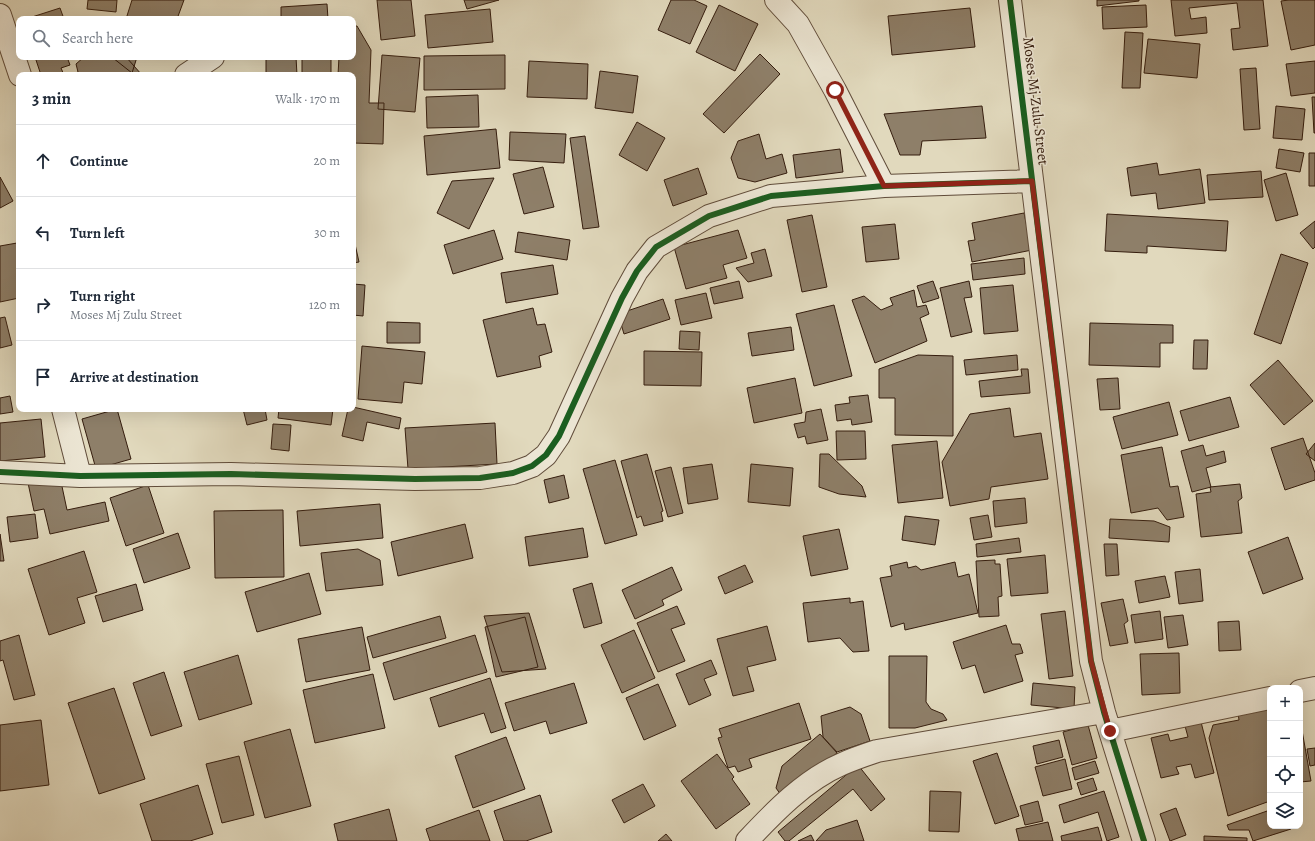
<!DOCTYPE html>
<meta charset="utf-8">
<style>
:root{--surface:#fff;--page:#f6f6f7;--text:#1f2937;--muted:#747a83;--line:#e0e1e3}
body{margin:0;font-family:Alegreya,serif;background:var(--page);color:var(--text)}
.controls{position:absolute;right:12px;bottom:12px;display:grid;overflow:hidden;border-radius:8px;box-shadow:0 4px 16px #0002}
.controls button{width:36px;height:36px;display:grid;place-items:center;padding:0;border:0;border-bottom:1px solid var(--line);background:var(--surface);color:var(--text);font:20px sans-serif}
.stop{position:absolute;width:12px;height:12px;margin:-9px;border:3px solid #8f2418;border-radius:50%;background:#fff}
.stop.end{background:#8f2418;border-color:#fff;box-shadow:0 1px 4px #0008}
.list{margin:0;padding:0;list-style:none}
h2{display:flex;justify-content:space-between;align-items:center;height:52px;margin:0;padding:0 16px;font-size:17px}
h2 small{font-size:13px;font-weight:400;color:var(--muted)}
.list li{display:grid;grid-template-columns:26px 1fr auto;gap:12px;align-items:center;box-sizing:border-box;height:72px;padding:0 16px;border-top:1px solid var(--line)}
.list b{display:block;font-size:15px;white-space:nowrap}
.list p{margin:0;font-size:13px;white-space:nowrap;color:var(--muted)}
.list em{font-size:13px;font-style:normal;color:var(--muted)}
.icon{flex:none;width:22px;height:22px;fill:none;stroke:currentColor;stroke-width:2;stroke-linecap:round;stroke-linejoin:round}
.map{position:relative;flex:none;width:1315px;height:841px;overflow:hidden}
.search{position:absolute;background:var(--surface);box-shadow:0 4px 16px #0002;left:16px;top:16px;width:340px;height:44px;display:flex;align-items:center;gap:10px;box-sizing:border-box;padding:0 14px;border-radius:8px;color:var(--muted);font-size:15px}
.panel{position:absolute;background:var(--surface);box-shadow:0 4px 16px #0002;left:16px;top:72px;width:340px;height:340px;border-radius:8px}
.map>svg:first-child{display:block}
</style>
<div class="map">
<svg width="1315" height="841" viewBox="0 0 1315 841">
<rect width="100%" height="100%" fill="#e1d9bd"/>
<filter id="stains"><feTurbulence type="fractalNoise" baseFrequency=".005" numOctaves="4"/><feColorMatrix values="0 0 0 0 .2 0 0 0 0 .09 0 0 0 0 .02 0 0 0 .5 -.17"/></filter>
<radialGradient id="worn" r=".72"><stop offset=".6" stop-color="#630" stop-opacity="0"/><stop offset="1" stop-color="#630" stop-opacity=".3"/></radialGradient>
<path fill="#8e7f69" stroke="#351d0e" d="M 88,0 L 117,0 L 116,12 L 87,9 Z
M 132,0 L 184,0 L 177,19 L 126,19 Z
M 377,0 L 411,0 L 415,36 L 381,40 Z
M 464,0 L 499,0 L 467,9 Z
M 671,0 L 694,0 L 707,6 L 690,44 L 658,30 Z
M 1097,0 L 1139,0 L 1139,1 L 1097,6 Z
M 1171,0 L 1263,0 L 1268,46 L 1233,50 L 1231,29 L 1240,28 L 1237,3 L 1189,8 L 1191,19 L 1206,17 L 1207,33 L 1175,36 Z
M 1289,0 L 1315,0 L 1315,45 L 1291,50 L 1281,1 Z
M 327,4 L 328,19 L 281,19 L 281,7 Z
M 719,5 L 758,24 L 735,71 L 696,52 Z
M 1146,5 L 1147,27 L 1103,29 L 1102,7 Z
M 60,8 L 64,19 L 33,19 L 32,17 Z
M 970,8 L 975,47 L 892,55 L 888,16 Z
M 490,9 L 493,42 L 428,48 L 425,15 Z
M 353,26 L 357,26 L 371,50 L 369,103 L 384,103 L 383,144 L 353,143 L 353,75 L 338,75 L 339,57 L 353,57 Z
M 1125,32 L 1143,33 L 1140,88 L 1122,88 Z
M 1148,39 L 1200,44 L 1197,78 L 1144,73 Z
M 760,54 L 780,74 L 724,133 L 703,114 Z
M 382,55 L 420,58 L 415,112 L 378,109 Z
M 505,55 L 505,89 L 424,90 L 424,56 Z
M 35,57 L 67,57 L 70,65 L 61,68 L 64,75 L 41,75 Z
M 84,57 L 126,57 L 142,75 L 73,75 L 78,72 L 76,64 Z
M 137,57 L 132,73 L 113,58 L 113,57 Z
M 266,57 L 296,57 L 297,75 L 266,75 Z
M 302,59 L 331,59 L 331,75 L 302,75 Z
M 529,61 L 588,64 L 587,99 L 527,97 Z
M 1315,61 L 1315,93 L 1291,96 L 1286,64 Z
M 1256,68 L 1260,129 L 1244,130 L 1240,69 Z
M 600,71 L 638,76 L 633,113 L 595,108 Z
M 478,95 L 479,127 L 427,128 L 426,97 Z
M 1312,97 L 1315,97 L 1315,133 L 1314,133 Z
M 982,106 L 986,138 L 922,141 L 920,155 L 900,155 L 884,114 Z
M 1276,106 L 1305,109 L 1302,140 L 1273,138 Z
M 637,122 L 665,138 L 647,171 L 619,155 Z
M 496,129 L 500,168 L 427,175 L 424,136 Z
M 510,132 L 566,134 L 564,163 L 509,160 Z
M 759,134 L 766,159 L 782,154 L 787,173 L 755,182 L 738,178 L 731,158 L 738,141 Z
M 585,136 L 599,227 L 583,229 L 570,138 Z
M 840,149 L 843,172 L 796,178 L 793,155 Z
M 1279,149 L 1304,153 L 1300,172 L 1276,168 Z
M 1309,153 L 1315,153 L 1315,186 L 1309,186 Z
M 1157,163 L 1159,175 L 1200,169 L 1205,203 L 1158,209 L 1156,193 L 1131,196 L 1127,168 Z
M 543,167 L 554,207 L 524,214 L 513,174 Z
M 698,168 L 707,194 L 673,206 L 664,180 Z
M 1261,171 L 1263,197 L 1209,200 L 1207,175 Z
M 1286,173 L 1298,215 L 1276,221 L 1264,180 Z
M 0,177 L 13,201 L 0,208 Z
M 494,178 L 469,229 L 437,213 L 452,181 Z
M 1024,213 L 1032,250 L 972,262 L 968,241 L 975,240 L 972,223 Z
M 1107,214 L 1228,221 L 1226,251 L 1147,246 L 1147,253 L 1105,251 Z
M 812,215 L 827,287 L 802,292 L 787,220 Z
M 1315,221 L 1315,247 L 1313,249 L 1300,233 Z
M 895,224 L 899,259 L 866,262 L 862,227 Z
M 494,230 L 503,259 L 453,274 L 444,245 Z
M 738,230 L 747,258 L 723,265 L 727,278 L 686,289 L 674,247 Z
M 518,232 L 570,240 L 567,260 L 515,252 Z
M 353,235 L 359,262 L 353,263 Z
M 17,243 L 19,298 L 0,302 L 0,246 Z
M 765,249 L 772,276 L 748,282 L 736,268 L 754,263 L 751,253 Z
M 1281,254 L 1308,263 L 1281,344 L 1254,334 Z
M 1024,258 L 1025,274 L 973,280 L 971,264 Z
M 553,265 L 558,294 L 506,303 L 501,273 Z
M 739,281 L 743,298 L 714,304 L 710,288 Z
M 933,281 L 939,298 L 923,303 L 917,286 Z
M 969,281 L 972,297 L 964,298 L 972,332 L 951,337 L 940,288 Z
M 353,284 L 365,285 L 363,316 L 353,315 Z
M 1013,285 L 1018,331 L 984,334 L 980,288 Z
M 914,290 L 917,307 L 926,305 L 929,314 L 920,318 L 927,341 L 875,363 L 852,300 L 864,296 L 881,310 L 893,305 L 890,298 Z
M 706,293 L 712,318 L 681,325 L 675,300 Z
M 663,299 L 670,319 L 624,334 L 618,314 Z
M 834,305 L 852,376 L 814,386 L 796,314 Z
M 533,308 L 537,325 L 545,324 L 552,352 L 539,356 L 541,367 L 497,377 L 483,320 Z
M 5,317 L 12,345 L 0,348 L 0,318 Z
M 387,322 L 420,323 L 420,343 L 387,343 Z
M 1090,323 L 1173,325 L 1173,343 L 1160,343 L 1160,367 L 1089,365 Z
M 791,327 L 794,350 L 752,356 L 748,333 Z
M 680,331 L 700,332 L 699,350 L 679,349 Z
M 1194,340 L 1208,340 L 1207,369 L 1193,369 Z
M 362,346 L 425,352 L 422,384 L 404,382 L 402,403 L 358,399 Z
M 644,351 L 702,352 L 701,386 L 644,385 Z
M 918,355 L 953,356 L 953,436 L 895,435 L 895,398 L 879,398 L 879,369 Z
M 1017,355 L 1018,370 L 966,375 L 964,360 Z
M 1278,360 L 1313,401 L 1284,425 L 1250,385 Z
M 1021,369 L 1028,369 L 1030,393 L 981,397 L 979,381 L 1022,376 Z
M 795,378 L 802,413 L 754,423 L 747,388 Z
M 1118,378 L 1120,409 L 1100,410 L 1097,379 Z
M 868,395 L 872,422 L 852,425 L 851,419 L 837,421 L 835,405 L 850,403 L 849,397 Z
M 10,396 L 13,412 L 0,414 L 0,398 Z
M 1230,397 L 1239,427 L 1189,441 L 1180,411 Z
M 1169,402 L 1178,435 L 1122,449 L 1113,417 Z
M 353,407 L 401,418 L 399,429 L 367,422 L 363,441 L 342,436 L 348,409 L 353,409 Z
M 1010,408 L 1014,437 L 1041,433 L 1048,479 L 991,487 L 989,499 L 950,506 L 942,462 L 970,414 Z
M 117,409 L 131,459 L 96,469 L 82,419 Z
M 243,409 L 265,409 L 267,420 L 247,425 Z
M 279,409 L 333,409 L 331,425 L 278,418 Z
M 821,409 L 828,440 L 807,444 L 805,436 L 798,438 L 794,424 L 805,422 L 806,412 Z
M 41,419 L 45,457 L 0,461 L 0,423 Z
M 495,423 L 497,464 L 408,469 L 405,428 Z
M 273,424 L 291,425 L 289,451 L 271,449 Z
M 836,431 L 865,431 L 866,459 L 837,460 Z
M 1303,438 L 1315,473 L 1315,480 L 1285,490 L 1271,448 Z
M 937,441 L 943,498 L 898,503 L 892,445 Z
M 1315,443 L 1315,461 L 1306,454 Z
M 1203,445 L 1206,456 L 1224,451 L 1226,462 L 1206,468 L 1211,487 L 1192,492 L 1181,451 Z
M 1162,447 L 1170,487 L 1178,486 L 1184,517 L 1167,520 L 1158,508 L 1131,513 L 1121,455 Z
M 647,454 L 663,511 L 661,512 L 663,521 L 644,526 L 641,516 L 637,518 L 621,461 Z
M 820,454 L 829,454 L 862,486 L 866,497 L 839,494 L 819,487 Z
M 615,460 L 637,535 L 605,544 L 583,469 Z
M 712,464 L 718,499 L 688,504 L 683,468 Z
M 751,464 L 793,468 L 790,506 L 748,502 Z
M 671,467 L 683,513 L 668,517 L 655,471 Z
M 564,475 L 569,498 L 549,503 L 544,480 Z
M 60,477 L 67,510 L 105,502 L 109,521 L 50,534 L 44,509 L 34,511 L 28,483 Z
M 1240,484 L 1242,498 L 1238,501 L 1242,533 L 1201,537 L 1196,494 L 1211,492 L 1210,487 Z
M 148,485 L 164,533 L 126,546 L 110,498 Z
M 1025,498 L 1027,523 L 995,527 L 993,501 Z
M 380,504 L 383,538 L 300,546 L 297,511 Z
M 283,510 L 284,577 L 215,578 L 214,511 Z
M 35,514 L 38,538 L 10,542 L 7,517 Z
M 988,515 L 992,537 L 974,540 L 970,518 Z
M 905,516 L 939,520 L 935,545 L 902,540 Z
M 1110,519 L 1154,521 L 1170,527 L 1169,542 L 1109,538 Z
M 465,524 L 473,558 L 398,576 L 391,542 Z
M 583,528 L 588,557 L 529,566 L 525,537 Z
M 839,529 L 848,569 L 811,576 L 803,536 Z
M 178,533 L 190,568 L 144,583 L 133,549 Z
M 0,534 L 4,561 L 0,561 Z
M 1288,537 L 1303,579 L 1263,594 L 1248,552 Z
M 1019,538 L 1021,552 L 977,557 L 976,544 Z
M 1104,544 L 1117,544 L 1119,575 L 1106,576 Z
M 358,549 L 380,560 L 383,585 L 326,591 L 321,553 Z
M 84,551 L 97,592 L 77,598 L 85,623 L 49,635 L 28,569 Z
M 1045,555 L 1048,593 L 1011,596 L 1007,559 Z
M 995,560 L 995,564 L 1000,564 L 1002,596 L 998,597 L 999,616 L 979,617 L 976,561 Z
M 907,562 L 908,568 L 916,566 L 921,570 L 955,562 L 958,577 L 969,574 L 978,613 L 905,630 L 904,623 L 891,627 L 880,578 L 892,576 L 890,566 Z
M 745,565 L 753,582 L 725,594 L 718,577 Z
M 672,567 L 682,590 L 662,600 L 664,605 L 635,619 L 622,590 Z
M 1200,569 L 1203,601 L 1179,604 L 1175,572 Z
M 309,573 L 321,614 L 257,632 L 245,592 Z
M 1165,576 L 1170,597 L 1139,603 L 1135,581 Z
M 592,583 L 602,623 L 584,628 L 573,589 Z
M 136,584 L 143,610 L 103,622 L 95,596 Z
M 850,598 L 850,603 L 863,601 L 869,651 L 853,652 L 840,638 L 808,642 L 803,603 Z
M 1123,599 L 1128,621 L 1124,624 L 1128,643 L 1110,646 L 1101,603 Z
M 677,606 L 685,624 L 671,629 L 685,661 L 658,672 L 637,623 Z
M 1065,611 L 1073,676 L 1049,679 L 1041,614 Z
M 1160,611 L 1163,639 L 1135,643 L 1131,615 Z
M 529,613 L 546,669 L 502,672 L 484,616 Z
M 1183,615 L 1188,645 L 1168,648 L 1164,617 Z
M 440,616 L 446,638 L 373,658 L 367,637 Z
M 525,617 L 538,667 L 496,677 L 485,627 Z
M 1239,621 L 1241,650 L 1219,651 L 1218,622 Z
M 1006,625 L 1012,644 L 1020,644 L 1023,653 L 1015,655 L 1023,681 L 984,693 L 975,665 L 962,669 L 953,642 Z
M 767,626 L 776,660 L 747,667 L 754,691 L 733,696 L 717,639 Z
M 362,627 L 370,670 L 306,682 L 298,639 Z
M 634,630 L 655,678 L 622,693 L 601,645 Z
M 19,635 L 35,695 L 14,700 L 3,660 L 0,661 L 0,641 Z
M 475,635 L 487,672 L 394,700 L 383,663 Z
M 1179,653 L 1180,693 L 1142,695 L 1140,654 Z
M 238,655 L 252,704 L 199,720 L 184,672 Z
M 889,656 L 927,656 L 926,702 L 931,709 L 943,714 L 947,720 L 915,728 L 889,728 Z
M 711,660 L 717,674 L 704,679 L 711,695 L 689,705 L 676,674 Z
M 164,672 L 182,726 L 151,736 L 133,683 Z
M 373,674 L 385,728 L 315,743 L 303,690 Z
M 490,678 L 506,728 L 491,733 L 484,713 L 439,727 L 430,698 Z
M 574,683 L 587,723 L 550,734 L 546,721 L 514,731 L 505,703 Z
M 1033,683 L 1075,687 L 1074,709 L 1031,705 Z
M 658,684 L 676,726 L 644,740 L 626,698 Z
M 114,688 L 145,779 L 99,794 L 68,703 Z
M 1270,701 L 1270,801 L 1228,816 L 1209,738 L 1213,725 L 1239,720 L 1238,713 Z
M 799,703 L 811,739 L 749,759 L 752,767 L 738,772 L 735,766 L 728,768 L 718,738 L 722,737 L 719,729 Z
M 850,707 L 861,714 L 870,741 L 837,752 L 823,737 L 821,716 Z
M 1300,719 L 1311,781 L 1300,782 Z
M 41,720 L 49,785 L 0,791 L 0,725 Z
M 1201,722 L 1214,773 L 1195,778 L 1191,764 L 1176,767 L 1179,774 L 1161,778 L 1151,738 L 1168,734 L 1170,741 L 1188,737 L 1185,726 Z
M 1088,725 L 1097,758 L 1072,765 L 1063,732 Z
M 290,729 L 311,806 L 265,818 L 244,742 Z
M 820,734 L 837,753 L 783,798 L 776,788 L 782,766 Z
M 506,737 L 525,789 L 473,808 L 455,756 Z
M 1059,740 L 1063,757 L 1037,764 L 1033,746 Z
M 1315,748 L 1315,765 L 1310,766 L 1307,749 Z
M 997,753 L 1019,816 L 995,824 L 973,761 Z
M 717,754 L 734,777 L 732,779 L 750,804 L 716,829 L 681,781 Z
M 239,756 L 254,815 L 222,823 L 206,764 Z
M 1065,759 L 1072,789 L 1043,796 L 1035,767 Z
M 1095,761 L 1099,773 L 1075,780 L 1072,768 Z
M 858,765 L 885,799 L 871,811 L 853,789 L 789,841 L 785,841 L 778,832 Z
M 1093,778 L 1097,790 L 1081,795 L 1077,783 Z
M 643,784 L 655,806 L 624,823 L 612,800 Z
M 198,785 L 213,834 L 190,841 L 152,841 L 140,804 Z
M 930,791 L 961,792 L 959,832 L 929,831 Z
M 1104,791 L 1119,837 L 1107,841 L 1098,812 L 1064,823 L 1059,805 Z
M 540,795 L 552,832 L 526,841 L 504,841 L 494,811 Z
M 1038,801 L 1043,821 L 1025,825 L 1020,806 Z
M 1176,808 L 1186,835 L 1170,841 L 1160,814 Z
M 389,809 L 397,841 L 338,841 L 334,824 Z
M 479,810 L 490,841 L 430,841 L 426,829 Z
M 1270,810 L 1270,826 L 1290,826 L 1291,829 L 1253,841 L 1249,830 L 1229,830 L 1227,825 Z
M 857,820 L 864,841 L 816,841 L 826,830 Z
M 1048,822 L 1053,841 L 1019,841 L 1016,829 Z
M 1098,827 L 1102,841 L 1062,841 L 1061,836 Z
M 666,834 L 672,841 L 658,841 Z
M 811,835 L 814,841 L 798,841 Z
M 1204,836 L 1247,838 L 1247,841 L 1204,841 Z"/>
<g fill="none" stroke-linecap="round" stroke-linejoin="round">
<defs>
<path id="minor" d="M 776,0 L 798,24 L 835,90 L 884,186
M 1010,0 L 1091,661 L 1104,712 L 1144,841
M 0,15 L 20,75
M 186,75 L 213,57
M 63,409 L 80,476
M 0,472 L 80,476 L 231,474 L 415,479 L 480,478 L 513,473 L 532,466 L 546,455 L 559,436 L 622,298 L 637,271 L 656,247 L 709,216 L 771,196 L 884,186 L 1032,181
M 1300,691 L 1315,688
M 1110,731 L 1270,698
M 747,841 C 774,812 805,780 842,764 C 853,759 865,755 877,751 L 1104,712"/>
</defs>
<use href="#minor" stroke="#604c3a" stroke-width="24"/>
<use href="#minor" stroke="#ece6d4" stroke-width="22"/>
<defs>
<path id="cycleway" d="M 1010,0 L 1091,661 L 1104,712 L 1144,841
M 0,472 L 80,476 L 231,474 L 415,479 L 480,478 L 513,473 L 532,466 L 546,455 L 559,436 L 622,298 L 637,271 L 656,247 L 709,216 L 771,196 L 884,186 L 1032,181"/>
</defs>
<use href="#cycleway" stroke="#ece6d4" stroke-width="8"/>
<use href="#cycleway" stroke="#1b5e20" stroke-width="6"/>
</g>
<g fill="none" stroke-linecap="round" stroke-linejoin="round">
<path stroke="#8f2418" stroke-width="5" d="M 835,90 L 884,186 L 1032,181 L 1091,661 L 1110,731"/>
</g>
<g text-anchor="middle" stroke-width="3" stroke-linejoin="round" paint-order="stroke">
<g font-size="15" fill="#351d0e" stroke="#ece6d4">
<text transform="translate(1036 101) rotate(83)" y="5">Moses Mj Zulu Street</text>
</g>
</g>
<rect width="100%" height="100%" filter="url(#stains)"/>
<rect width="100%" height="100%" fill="url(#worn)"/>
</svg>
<div class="controls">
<button>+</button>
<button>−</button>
<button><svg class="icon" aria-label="locate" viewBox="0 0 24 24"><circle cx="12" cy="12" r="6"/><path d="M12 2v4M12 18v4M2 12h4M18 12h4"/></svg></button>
<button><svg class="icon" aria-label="layers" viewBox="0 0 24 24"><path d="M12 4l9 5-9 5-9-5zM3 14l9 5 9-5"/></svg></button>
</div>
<div class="stop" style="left:835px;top:90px"></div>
<div class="stop end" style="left:1110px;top:731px"></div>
<div class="search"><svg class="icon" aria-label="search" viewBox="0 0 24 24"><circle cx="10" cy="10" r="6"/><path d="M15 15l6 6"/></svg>Search here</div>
<section class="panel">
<h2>3 min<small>Walk · 170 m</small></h2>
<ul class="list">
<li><svg class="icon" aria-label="ahead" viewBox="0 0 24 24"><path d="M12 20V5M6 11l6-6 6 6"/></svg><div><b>Continue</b></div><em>20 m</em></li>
<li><svg class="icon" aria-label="left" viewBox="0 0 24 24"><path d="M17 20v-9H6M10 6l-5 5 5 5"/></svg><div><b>Turn left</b></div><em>30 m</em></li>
<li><svg class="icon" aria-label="right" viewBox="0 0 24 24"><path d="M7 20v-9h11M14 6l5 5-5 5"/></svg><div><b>Turn right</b><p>Moses Mj Zulu Street</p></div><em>120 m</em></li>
<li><svg class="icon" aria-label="arrive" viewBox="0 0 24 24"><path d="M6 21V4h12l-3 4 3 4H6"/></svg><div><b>Arrive at destination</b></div></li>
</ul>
</section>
</div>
